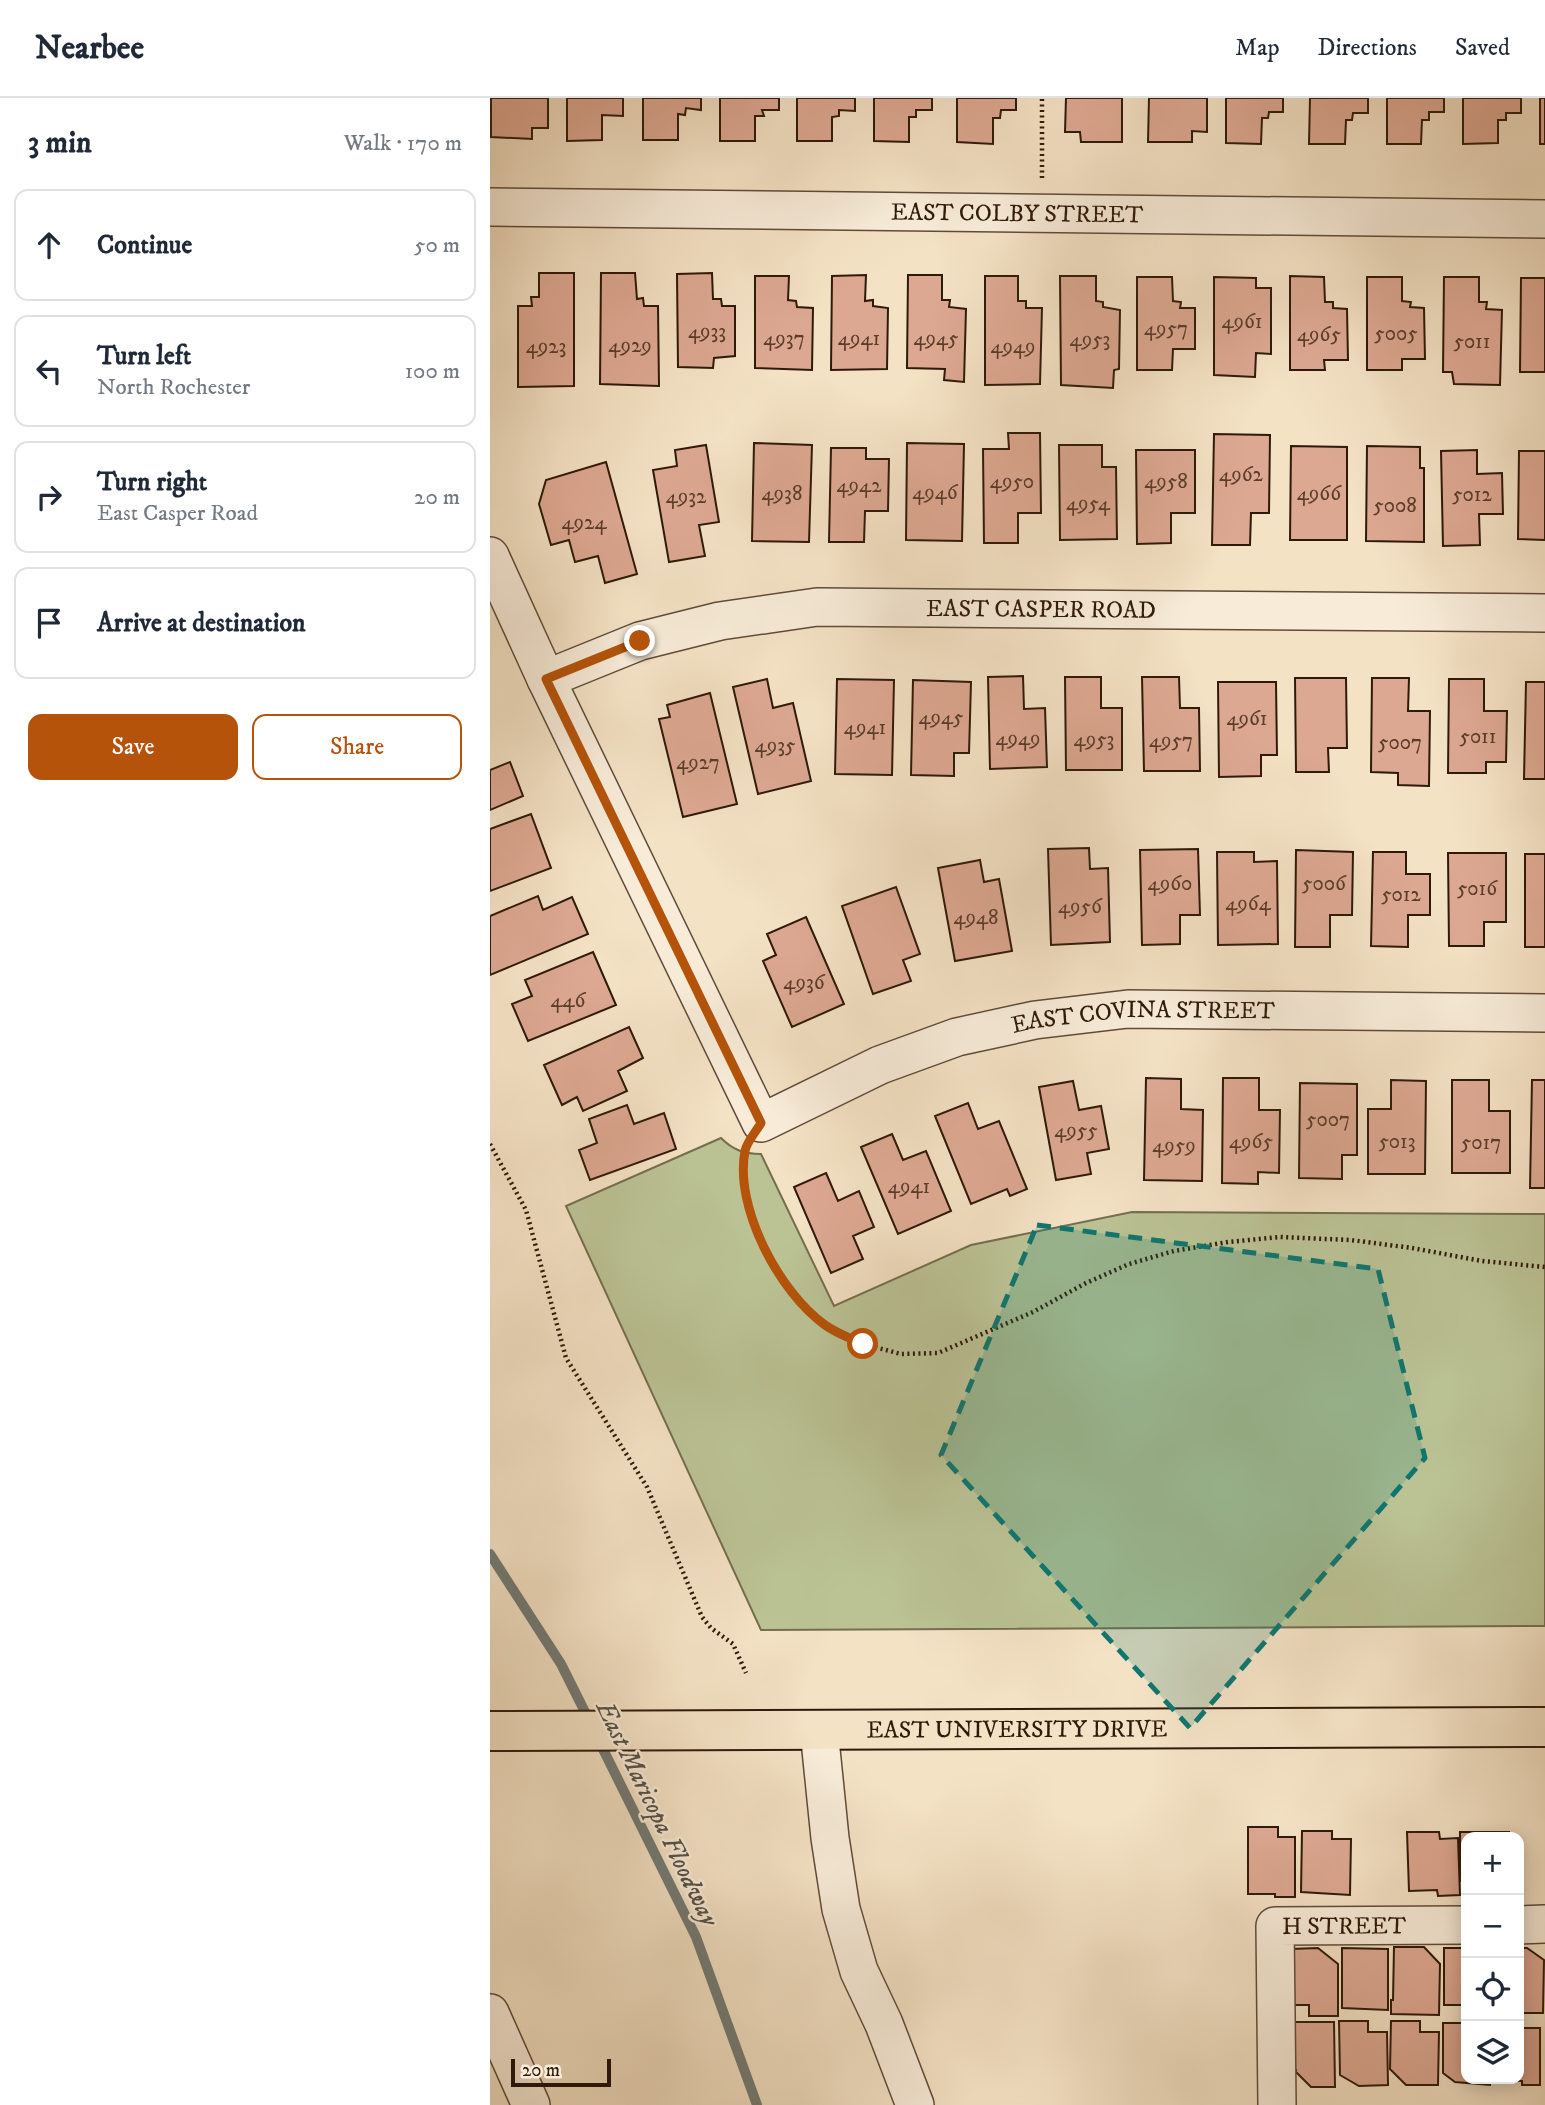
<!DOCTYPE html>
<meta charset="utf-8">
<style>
:root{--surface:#fff;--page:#f2f2f3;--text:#1f2937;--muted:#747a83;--line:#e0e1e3;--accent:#b45309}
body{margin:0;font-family:"IM FELL DW Pica",serif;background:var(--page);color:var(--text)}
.controls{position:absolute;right:21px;bottom:21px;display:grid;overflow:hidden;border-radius:14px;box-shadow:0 4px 18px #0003}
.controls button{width:63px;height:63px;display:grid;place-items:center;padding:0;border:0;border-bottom:2px solid var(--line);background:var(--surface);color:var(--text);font:35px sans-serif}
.scale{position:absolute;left:21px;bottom:18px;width:100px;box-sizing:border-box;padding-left:7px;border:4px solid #2f1909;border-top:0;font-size:19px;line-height:24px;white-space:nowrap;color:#2f1909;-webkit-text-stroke:5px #f8ecd9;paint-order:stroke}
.stop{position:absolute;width:21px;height:21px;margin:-16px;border:5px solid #b45309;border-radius:50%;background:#fff}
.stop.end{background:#b45309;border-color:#fff;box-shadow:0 2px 7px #0008}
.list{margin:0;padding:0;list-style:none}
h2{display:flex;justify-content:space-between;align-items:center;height:91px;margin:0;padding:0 28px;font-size:30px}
h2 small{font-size:23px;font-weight:400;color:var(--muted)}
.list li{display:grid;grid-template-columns:46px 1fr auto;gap:21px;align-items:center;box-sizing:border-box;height:112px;margin:0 14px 14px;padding:0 14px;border:2px solid var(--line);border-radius:14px}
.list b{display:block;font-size:26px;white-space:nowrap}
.list p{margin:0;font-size:23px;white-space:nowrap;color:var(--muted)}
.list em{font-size:23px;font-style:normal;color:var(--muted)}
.actions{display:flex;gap:14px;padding:21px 28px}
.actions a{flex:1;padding:16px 0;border:2px solid var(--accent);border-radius:14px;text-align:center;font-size:24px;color:var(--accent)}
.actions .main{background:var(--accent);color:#fff}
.icon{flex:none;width:38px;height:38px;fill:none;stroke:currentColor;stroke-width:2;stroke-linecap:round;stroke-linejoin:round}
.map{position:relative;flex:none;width:1055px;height:2007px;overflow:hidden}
header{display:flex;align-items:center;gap:42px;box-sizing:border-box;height:98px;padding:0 35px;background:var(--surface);border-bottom:2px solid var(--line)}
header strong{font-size:33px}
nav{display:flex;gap:38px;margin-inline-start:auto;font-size:24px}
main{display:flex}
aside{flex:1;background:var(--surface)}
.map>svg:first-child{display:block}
</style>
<header>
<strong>Nearbee</strong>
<nav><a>Map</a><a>Directions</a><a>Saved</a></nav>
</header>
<main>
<aside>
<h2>3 min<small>Walk · 170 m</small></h2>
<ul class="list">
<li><svg class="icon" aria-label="ahead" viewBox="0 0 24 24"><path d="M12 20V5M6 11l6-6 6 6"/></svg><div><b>Continue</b></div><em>50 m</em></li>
<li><svg class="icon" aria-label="left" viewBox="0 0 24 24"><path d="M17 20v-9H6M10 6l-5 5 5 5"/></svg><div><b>Turn left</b><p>North Rochester</p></div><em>100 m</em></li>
<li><svg class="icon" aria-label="right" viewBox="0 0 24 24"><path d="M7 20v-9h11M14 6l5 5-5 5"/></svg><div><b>Turn right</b><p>East Casper Road</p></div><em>20 m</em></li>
<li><svg class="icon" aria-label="arrive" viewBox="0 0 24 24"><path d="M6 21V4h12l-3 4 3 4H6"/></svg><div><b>Arrive at destination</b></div></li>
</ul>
<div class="actions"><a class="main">Save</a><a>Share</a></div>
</aside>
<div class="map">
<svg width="1055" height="2007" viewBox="0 0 1055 2007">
<rect width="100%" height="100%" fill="#f4e2c5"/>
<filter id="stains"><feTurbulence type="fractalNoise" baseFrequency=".00286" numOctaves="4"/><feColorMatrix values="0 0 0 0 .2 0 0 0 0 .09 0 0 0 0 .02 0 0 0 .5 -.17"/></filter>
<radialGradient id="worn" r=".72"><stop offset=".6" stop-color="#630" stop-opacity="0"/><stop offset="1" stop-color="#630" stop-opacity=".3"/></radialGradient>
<path fill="#bbc395" stroke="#756e4f" stroke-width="2" d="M 231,1040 C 243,1052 254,1056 271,1056 L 344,1208 L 481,1147 L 642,1114 L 1055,1116 L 1055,1528 L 271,1532 L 76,1108 Z"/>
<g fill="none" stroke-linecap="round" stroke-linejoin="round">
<path stroke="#727b76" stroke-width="10" d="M 0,1456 L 71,1566 L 100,1624
M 108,1641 L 206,1839 L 267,2007"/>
</g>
<path fill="#dda892" stroke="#2f1909" stroke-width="2" d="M 1,0 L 58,0 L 58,30 L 42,30 L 42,41 L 1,39 Z
M 77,0 L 133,0 L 133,18 L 112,17 L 112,42 L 77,43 Z
M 153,0 L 211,0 L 211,12 L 196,10 L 195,17 L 188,16 L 188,42 L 153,42 Z
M 230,0 L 289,0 L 289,12 L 272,12 L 274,18 L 265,18 L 265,43 L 230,43 Z
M 307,0 L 365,0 L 365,13 L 349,12 L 349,18 L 342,19 L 342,43 L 307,43 Z
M 384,0 L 442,0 L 442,12 L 426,12 L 426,19 L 419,19 L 419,44 L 384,43 Z
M 467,0 L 526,0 L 526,12 L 511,12 L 510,20 L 503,20 L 503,46 L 467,44 Z
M 576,0 L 632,0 L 632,44 L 591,44 L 590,34 L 575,34 Z
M 659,0 L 717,0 L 717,34 L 702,33 L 702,44 L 658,44 Z
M 736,0 L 793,0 L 793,14 L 779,14 L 778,20 L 772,20 L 771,46 L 736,45 Z
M 820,0 L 878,0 L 878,15 L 863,15 L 862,22 L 856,22 L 855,46 L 819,46 Z
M 897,0 L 954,0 L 954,14 L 939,14 L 939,22 L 932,22 L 931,46 L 897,46 Z
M 973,0 L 1031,0 L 1031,15 L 1016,15 L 1016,22 L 1008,22 L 1008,45 L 973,46 Z
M 1050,0 L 1055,0 L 1055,46 L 1050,46 Z
M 49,175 L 84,175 L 84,288 L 28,289 L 28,208 L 42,208 L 41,199 L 49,199 Z
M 111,175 L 145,175 L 147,201 L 153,200 L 154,208 L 168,208 L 169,288 L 110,286 Z
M 222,175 L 223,201 L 231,201 L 232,208 L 245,208 L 245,258 L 224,260 L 223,270 L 188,269 L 187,176 Z
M 376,177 L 375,203 L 383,202 L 383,208 L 398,210 L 397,271 L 341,272 L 342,178 Z
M 418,177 L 452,177 L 452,202 L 460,202 L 459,209 L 476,211 L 474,284 L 454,282 L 455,271 L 417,270 Z
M 265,178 L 299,178 L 298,202 L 306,203 L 307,209 L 323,210 L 322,272 L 265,270 Z
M 495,178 L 528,178 L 528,203 L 536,203 L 536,210 L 552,210 L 550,286 L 495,287 Z
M 570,178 L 606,178 L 606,203 L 613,204 L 613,209 L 630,212 L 629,271 L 624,272 L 623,290 L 571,287 Z
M 800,178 L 834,179 L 835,204 L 843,204 L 843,210 L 857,211 L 858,262 L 834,262 L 835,272 L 800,272 Z
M 647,179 L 682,179 L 683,203 L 691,204 L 690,210 L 705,210 L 705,251 L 683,251 L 682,272 L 647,272 Z
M 724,179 L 766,180 L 766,190 L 781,190 L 781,256 L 766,255 L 765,279 L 724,277 Z
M 877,179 L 912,179 L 912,203 L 921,204 L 920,209 L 934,210 L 935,261 L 912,261 L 912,272 L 877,272 Z
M 954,179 L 989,179 L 989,204 L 997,204 L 996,211 L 1012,212 L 1010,287 L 964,286 L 962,274 L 953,274 Z
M 1031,180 L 1055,180 L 1055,274 L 1030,274 Z
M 518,335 L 550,335 L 551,415 L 528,415 L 528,445 L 494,445 L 493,351 L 519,351 Z
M 724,336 L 780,337 L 779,415 L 761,415 L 760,447 L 722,447 Z
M 264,345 L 322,347 L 319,444 L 262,443 Z
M 417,345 L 474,346 L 472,443 L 416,442 Z
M 216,347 L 229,424 L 209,427 L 215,458 L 179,464 L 163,372 L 187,368 L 185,352 Z
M 569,347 L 612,347 L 612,369 L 626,369 L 627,441 L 570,442 Z
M 801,348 L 857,349 L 857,442 L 800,442 Z
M 877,348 L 930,349 L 930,370 L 934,370 L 934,444 L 876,443 Z
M 341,350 L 376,350 L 376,361 L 399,361 L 398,413 L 375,413 L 374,444 L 339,444 Z
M 646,352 L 705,352 L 705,415 L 681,415 L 681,445 L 647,446 Z
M 987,352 L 987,376 L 1012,375 L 1013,416 L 989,416 L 990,447 L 953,448 L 951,353 Z
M 1029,353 L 1055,353 L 1055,442 L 1028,441 Z
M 116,364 L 147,476 L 115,485 L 108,458 L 85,464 L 79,442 L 61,447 L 49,406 L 56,382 Z
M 533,578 L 534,611 L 555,610 L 557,669 L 500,671 L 498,579 Z
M 575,579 L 611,579 L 611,610 L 632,610 L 632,672 L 576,672 Z
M 652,579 L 689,579 L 690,610 L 709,610 L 710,673 L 654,673 Z
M 805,580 L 856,580 L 857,650 L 838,650 L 839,674 L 806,674 Z
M 882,580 L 919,580 L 918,613 L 940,613 L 939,688 L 908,687 L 908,675 L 881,674 Z
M 277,581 L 283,610 L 303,605 L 321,683 L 268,696 L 243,589 Z
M 347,581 L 404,582 L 402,677 L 345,676 Z
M 959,581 L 994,581 L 994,613 L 1017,613 L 1016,664 L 996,664 L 996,675 L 958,675 Z
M 423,582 L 481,584 L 479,655 L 464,655 L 464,678 L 421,677 Z
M 728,584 L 786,584 L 787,657 L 771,657 L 771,678 L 729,679 Z
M 1036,584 L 1055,584 L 1055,681 L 1034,681 Z
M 220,595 L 247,706 L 193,719 L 169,621 L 180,619 L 177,607 Z
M 20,664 L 33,698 L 0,712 L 0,672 Z
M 41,716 L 61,770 L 0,793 L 0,731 Z
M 599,750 L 600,771 L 618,770 L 620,844 L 561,847 L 558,751 Z
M 708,751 L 710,817 L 690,817 L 690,846 L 652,847 L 650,752 Z
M 806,752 L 863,754 L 862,817 L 840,817 L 840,849 L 805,849 Z
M 727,754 L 764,754 L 764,764 L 787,763 L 788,846 L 728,847 Z
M 883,754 L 916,754 L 916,776 L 940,776 L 940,817 L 918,817 L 918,849 L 881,848 Z
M 958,755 L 1016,755 L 1016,824 L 994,824 L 994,848 L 959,848 Z
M 1035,756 L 1055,756 L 1055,849 L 1035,849 Z
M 490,762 L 494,784 L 509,781 L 522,853 L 465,863 L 448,770 Z
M 406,789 L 430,856 L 413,862 L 421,883 L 383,896 L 352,808 Z
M 48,798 L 53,812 L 82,799 L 98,836 L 0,877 L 0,818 Z
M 316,819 L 354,906 L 302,929 L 273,863 L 286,857 L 277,836 Z
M 103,854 L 126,907 L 38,943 L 22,906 L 42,898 L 35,882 Z
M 139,929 L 153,960 L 128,973 L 137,993 L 93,1013 L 87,999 L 72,1007 L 54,967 Z
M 656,980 L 691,981 L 691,1011 L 713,1012 L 712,1083 L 654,1082 Z
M 733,980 L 769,980 L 769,1012 L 790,1012 L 789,1075 L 768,1074 L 768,1086 L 732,1085 Z
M 901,982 L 936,983 L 935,1076 L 878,1076 L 878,1011 L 901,1011 Z
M 962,982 L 999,982 L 999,1013 L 1020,1013 L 1020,1075 L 962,1075 Z
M 1042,982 L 1055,982 L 1055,1090 L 1040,1090 Z
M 583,983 L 589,1012 L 611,1008 L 619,1051 L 597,1055 L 601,1076 L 566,1082 L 549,989 Z
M 810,985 L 867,986 L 867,1057 L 852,1057 L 852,1081 L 809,1080 Z
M 478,1005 L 488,1031 L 509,1023 L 537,1091 L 520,1098 L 517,1091 L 481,1106 L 445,1018 Z
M 137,1007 L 144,1026 L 174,1015 L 186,1051 L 100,1082 L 89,1052 L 107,1045 L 99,1021 Z
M 402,1036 L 413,1062 L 436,1053 L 461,1113 L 408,1136 L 371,1049 Z
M 336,1075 L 348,1103 L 369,1093 L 384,1129 L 363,1138 L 373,1161 L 341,1175 L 304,1089 Z
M 758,1729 L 788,1729 L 788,1739 L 805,1739 L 805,1799 L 785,1799 L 785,1796 L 758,1796 Z
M 812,1733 L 842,1733 L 842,1741 L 861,1741 L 860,1797 L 811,1794 Z
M 917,1734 L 949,1734 L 950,1741 L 968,1740 L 970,1797 L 948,1798 L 947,1792 L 919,1793 Z
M 970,1734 L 1019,1734 L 1019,1739 L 976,1739 L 976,1786 L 970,1782 Z
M 904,1849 L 934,1849 L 950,1866 L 949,1917 L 901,1916 L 901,1902 L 903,1902 Z
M 828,1850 L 848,1866 L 848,1918 L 819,1918 L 819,1907 L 801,1907 L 801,1851 Z
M 852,1850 L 898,1851 L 898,1912 L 852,1910 Z
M 954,1850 L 976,1850 L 976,1914 L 972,1914 L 972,1907 L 954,1907 Z
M 1029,1850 L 1037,1850 L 1054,1862 L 1053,1915 L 1029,1915 Z
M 1029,1922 L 1033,1922 L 1033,1930 L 1050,1930 L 1050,1987 L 1032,1987 L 1032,1983 L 1003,1983 L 1003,1981 L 1029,1981 Z
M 849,1923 L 878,1923 L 878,1934 L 897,1934 L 898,1987 L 869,1988 L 850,1977 Z
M 901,1923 L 930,1923 L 930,1934 L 949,1934 L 948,1987 L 916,1987 L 900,1971 Z
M 802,1924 L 844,1924 L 845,1989 L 821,1989 L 806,1974 L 806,1972 L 798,1972 Z
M 953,1925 L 976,1925 L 976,1981 L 1000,1981 L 1000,1987 L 965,1984 L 953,1975 Z"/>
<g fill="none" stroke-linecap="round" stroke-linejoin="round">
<defs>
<g id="minor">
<path id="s1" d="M 0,109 L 1055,121"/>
<path id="s2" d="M 0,458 L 56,581 L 271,1025 L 390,967 L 467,939 L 545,922 L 638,911 L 1055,915"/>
<path id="s3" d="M 56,581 L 150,543 L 230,523 L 327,509 L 1055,515"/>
<path d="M 329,1632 L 340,1740 L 351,1811 L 369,1873 L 394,1926 L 425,2007"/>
<path d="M 1029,1827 L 1055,1826"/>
<path d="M 0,1915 L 41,2007"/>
<path id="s4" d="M 787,2007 L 785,1828 L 976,1827"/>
</g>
<g id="major">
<path id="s5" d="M 0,1633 L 1055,1629"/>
</g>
</defs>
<use href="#minor" stroke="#604b38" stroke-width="40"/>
<use href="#major" stroke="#2f1909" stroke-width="42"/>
<path stroke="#2f1909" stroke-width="4.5" stroke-dasharray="2 3.5" stroke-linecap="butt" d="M 552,80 L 552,0
M 0,1046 L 36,1112 L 76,1260 L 157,1389 L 212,1519 L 221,1530 L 243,1546 L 256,1575
M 255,1055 L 252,1073 L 259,1112 L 275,1151 L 303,1196 L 323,1217 L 337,1229 L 373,1246 L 411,1256 L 448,1255 L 543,1214 L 596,1185 L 639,1166 L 684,1153 L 738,1144 L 790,1139 L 861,1142 L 922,1150 L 992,1163 L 1055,1169"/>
<use href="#minor" stroke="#f8ecd9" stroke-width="37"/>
<use href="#major" stroke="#f4e2c5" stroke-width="38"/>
</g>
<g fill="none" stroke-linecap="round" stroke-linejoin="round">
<path stroke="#b45309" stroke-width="9" d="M 150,543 L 56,581 L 271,1025 C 266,1034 257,1043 255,1053 C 244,1109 289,1194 335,1227 C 346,1235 360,1240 373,1246"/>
</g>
<path fill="#0f766e" fill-opacity="0.2" stroke="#0f766e" stroke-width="5" stroke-dasharray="14 9" stroke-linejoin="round" d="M 547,1127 L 888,1171 L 935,1360 L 700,1630 L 451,1357 Z"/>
<g text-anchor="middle" stroke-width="5" stroke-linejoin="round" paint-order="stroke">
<g font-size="21" fill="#5a3d2b">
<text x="752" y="230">4961</text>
<text x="676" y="237">4957</text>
<text x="217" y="240">4933</text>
<text x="906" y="242">5005</text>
<text x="829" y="243">4965</text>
<text x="294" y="247">4937</text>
<text x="369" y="247">4941</text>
<text x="446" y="247">4945</text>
<text x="600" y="248">4953</text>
<text x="982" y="250">5011</text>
<text x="140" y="254">4929</text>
<text x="56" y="255">4923</text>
<text x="523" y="255">4949</text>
<text x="751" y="383">4962</text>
<text x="522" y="390">4950</text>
<text x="676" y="390">4958</text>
<text x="369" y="394">4942</text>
<text x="445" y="401">4946</text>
<text x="292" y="402">4938</text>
<text x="829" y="402">4966</text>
<text x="982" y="403">5012</text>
<text x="196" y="405">4932</text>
<text x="598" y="412">4954</text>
<text x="905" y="414">5008</text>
<text x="94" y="431">4924</text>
<text x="451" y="626">4945</text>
<text x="757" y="627">4961</text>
<text x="375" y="636">4941</text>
<text x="988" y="645">5011</text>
<text x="528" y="647">4949</text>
<text x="604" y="648">4953</text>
<text x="681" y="649">4957</text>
<text x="910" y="651">5007</text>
<text x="285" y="654">4935</text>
<text x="208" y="671">4927</text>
<text x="680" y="792">4960</text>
<text x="834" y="792">5006</text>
<text x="987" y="797">5016</text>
<text x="911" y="803">5012</text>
<text x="758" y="812">4964</text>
<text x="590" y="815">4956</text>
<text x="486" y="826">4948</text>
<text x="314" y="891">4936</text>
<text x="78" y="909">446</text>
<text x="838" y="1028">5007</text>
<text x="586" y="1039">4955</text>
<text x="761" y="1050">4965</text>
<text x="907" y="1050">5013</text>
<text x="991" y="1051">5017</text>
<text x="684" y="1054">4959</text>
<text x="419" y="1095">4941</text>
</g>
<g font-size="24" fill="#2f1909" stroke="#f8ecd9">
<text dy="8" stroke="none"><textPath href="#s1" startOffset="527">EAST COLBY STREET</textPath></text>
<text dy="8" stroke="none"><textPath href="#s3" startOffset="506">EAST CASPER ROAD</textPath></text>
<text dy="8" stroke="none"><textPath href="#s2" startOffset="1031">EAST COVINA STREET</textPath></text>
<text dy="8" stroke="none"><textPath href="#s5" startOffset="527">EAST UNIVERSITY DRIVE</textPath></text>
<text dy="8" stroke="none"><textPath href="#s4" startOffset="248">H STREET</textPath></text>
</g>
<g font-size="26" font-style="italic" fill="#565248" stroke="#f8ecd9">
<text transform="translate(168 1715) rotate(64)" y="9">East Maricopa Floodway</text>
</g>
</g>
<rect width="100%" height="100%" filter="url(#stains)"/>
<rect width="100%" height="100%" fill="url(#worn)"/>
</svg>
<div class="controls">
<button>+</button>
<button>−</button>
<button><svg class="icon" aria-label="locate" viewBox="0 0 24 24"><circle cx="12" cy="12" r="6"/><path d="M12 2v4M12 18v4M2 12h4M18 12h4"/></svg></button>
<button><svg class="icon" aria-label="layers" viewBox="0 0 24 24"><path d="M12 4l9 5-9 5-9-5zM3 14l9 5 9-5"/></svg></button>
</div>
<div class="scale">20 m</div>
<div class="stop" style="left:373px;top:1246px"></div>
<div class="stop end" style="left:150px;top:543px"></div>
</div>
</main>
